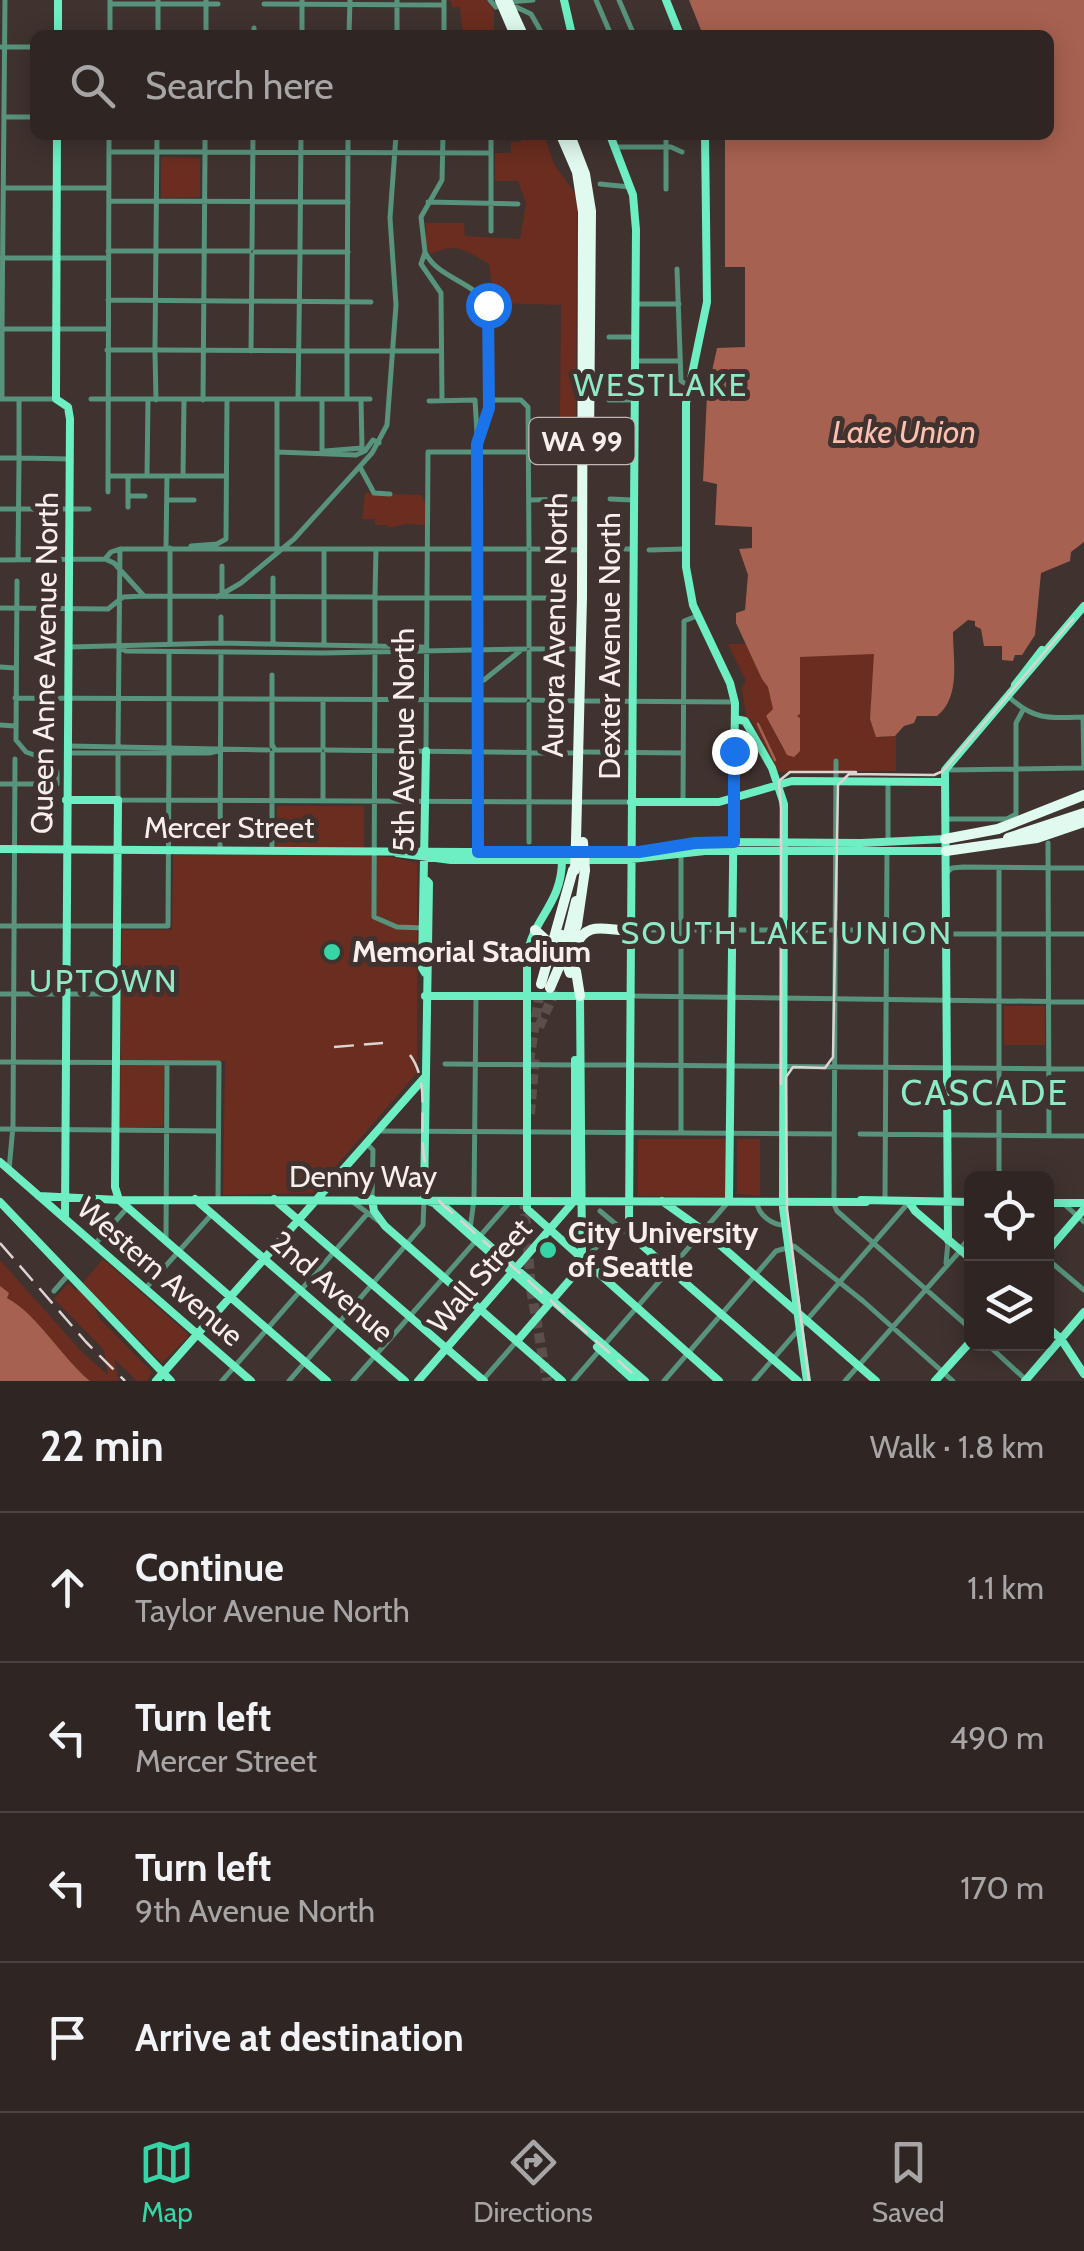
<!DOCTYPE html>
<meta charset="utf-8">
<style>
:root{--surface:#2f2623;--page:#372e2b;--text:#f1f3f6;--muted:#a7a5a6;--line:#4a4341;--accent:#37d4a6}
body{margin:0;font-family:Cabin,sans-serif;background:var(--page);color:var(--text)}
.controls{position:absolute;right:30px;bottom:30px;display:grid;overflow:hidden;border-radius:15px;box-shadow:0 5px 25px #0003}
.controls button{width:90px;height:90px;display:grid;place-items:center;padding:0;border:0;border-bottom:2px solid var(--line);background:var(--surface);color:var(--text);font:50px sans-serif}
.stop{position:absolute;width:30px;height:30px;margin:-22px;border:8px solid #1a73e8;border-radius:50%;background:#fff}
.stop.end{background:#1a73e8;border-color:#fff;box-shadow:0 2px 10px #0008}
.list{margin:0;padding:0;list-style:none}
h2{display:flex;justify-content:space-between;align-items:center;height:130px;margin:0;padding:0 40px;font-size:42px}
h2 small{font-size:32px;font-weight:400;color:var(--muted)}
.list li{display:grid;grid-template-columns:65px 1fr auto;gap:30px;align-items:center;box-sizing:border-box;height:150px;padding:0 40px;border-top:2px solid var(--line)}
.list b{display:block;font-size:38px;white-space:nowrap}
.list p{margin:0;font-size:32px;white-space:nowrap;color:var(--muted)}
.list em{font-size:32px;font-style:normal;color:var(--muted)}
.icon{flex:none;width:55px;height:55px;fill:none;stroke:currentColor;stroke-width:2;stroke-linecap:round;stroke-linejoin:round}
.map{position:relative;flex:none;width:1084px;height:1381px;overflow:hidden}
.search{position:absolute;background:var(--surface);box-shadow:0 5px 25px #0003;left:30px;right:30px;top:30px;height:110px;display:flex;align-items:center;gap:25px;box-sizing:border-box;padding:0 35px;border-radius:15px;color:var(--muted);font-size:38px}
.sheet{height:730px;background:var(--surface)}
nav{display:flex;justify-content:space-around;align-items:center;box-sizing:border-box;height:140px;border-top:2px solid var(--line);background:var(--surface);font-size:28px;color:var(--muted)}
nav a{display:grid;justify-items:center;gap:5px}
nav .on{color:var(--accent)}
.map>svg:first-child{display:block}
</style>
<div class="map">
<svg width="1084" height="1381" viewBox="0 0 1084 1381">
<rect width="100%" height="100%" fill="#3f322f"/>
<path fill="#6a2d1f" d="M 447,0 L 494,0 L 494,35 L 463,35 L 460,7 L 452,7 L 451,1 Z
M 521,135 L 544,135 L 554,164 L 577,196 L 576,458 L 557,455 L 555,418 L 560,417 L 561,305 L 494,303 L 489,264 C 465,250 457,242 430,254 L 426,246 L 426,223 L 464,223 L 465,236 L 520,239 L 526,203 L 518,181 L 495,181 L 495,153 L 511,153 L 511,142 L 521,142 Z
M 161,157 L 200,158 L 200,197 L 161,198 Z
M 365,493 L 421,495 L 426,504 L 426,525 L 406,524 L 388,528 L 388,525 L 375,525 L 375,519 L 362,519 Z
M 728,644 L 746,644 L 768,687 L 773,703 L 773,709 L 766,716 L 784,751 L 800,750 L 800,719 L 797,717 L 800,714 L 800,657 L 875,653 L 870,719 L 881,738 L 896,734 L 896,771 L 778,772 L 751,720 L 746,717 L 742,688 L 746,681 Z
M 277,806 L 364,806 L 364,856 L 392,857 L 417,863 L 417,1073 L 313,1193 L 223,1195 L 225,1061 L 164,1061 L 163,1127 L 120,1127 L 122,930 L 172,930 L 173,855 L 276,855 Z
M 1004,1006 L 1045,1006 L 1045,1045 L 1004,1045 Z
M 638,1139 L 726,1139 L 725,1197 L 638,1196 Z
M 737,1139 L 760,1139 L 760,1196 L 737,1194 Z
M 103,1259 L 187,1333 L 187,1338 L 162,1363 L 105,1306 L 93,1301 L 98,1317 L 152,1372 L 147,1381 L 137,1381 L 114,1359 L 119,1381 L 90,1381 C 62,1358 35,1313 7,1298 L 8,1293 L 0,1286 L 0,1260 L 83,1353 L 108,1375 L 104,1350 L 54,1299 L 68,1283 L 76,1291 Z"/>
<path fill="#a76150" d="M 689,0 L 1084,0 L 1084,542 L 1071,552 L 1070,561 L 1041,573 L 1035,635 L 1022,655 L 1015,655 L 1013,661 L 1002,660 L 1002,646 L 984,646 L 981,629 L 975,626 L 975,621 L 968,620 L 953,632 C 953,660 961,697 937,716 L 917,716 L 914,723 L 904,726 L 895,736 L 876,737 L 870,719 L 874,654 L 800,657 L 800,714 L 797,716 L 800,718 L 800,751 L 794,757 L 787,755 L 766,716 L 773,709 L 768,687 L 762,679 L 736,623 L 736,613 L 745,610 L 748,575 L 739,549 L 752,548 L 752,527 L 715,525 L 717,484 L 703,481 L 707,395 L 717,348 L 745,347 L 745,267 L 725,267 L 725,135 L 1049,135 L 1049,35 L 703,35 Z
M 0,1286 L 9,1293 L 7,1298 C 36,1313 62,1358 90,1381 L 0,1381 Z"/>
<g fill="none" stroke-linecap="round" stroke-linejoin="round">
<path stroke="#a76150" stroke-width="2.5" d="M 758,724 L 775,760"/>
<path stroke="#5b4e4b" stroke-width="10" stroke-dasharray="10 5" stroke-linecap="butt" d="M 539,1027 L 556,989
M 529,1062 L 540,990
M 530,1114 L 535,1057
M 524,1199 L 531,1289 L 547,1381"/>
<path stroke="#58937d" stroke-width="5" d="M 444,0 L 444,35
M 490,0 L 496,7
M 596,0 L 611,35
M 619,0 L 634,35
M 508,2 L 533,0
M 110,4 L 218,4
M 264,4 L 444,5
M 516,7 L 531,14 L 543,35
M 110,35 L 110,0
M 158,35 L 158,0
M 206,35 L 206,0
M 254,35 L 254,28
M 302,35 L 302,0
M 349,35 L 350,0
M 397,35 L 397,0
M 0,47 L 35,47
M 4,117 L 35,117
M 491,135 L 491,231
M 666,135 L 666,189
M 614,147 L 671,147 L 682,152
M 205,150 L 205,135
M 109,152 L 203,152
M 207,152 L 490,153
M 600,184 L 630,187
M 4,188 L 109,188
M 109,201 L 348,202
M 428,202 L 518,204
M 252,248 L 253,135
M 300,249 L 301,135
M 108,251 L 249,251
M 255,252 L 297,252
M 302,252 L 348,252
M 425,252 C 438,280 478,281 490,310 L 489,409 L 477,444 L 478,855
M 1,258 L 108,258
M 677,269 L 681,381 L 689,386
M 108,300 L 371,302
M 635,304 L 679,304
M 2,327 L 5,0
M 4,329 L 107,329
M 609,337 L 635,337
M 155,348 L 157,135
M 347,348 L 348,135
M 107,350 L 153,350
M 158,350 L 344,351
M 251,351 L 252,255
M 349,351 L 441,351
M 155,353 L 156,400
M 634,361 L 680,361
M 0,399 L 56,399
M 2,399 L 2,331
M 91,399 L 370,399
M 298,399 L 300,254
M 347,399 L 347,353
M 203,400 L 205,155
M 442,400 L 441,293 L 421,264 L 425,252 L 421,217 L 442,180 L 443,135
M 489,400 L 521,400 L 528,407 L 529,546
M 609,400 L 634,400
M 429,401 L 475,400 L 477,433
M 325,451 L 362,448 L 361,399
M 277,452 L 356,455 L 365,451 L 373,440 L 379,443
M 322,452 L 322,400
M 611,453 L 634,453
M 19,456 L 19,399
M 0,458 L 16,458
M 21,458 L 70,459
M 360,467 L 374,493 L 390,494
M 109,476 L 226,476
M 147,476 L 148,400
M 183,476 L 184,400
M 108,492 L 109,135
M 128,496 L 145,496
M 610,499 L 633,500
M 167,500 L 194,500
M 529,500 L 581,499
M 128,507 L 128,476
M 0,509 L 89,509
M 191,546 L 217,544 L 226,539 L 227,399
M 166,548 L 167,476
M 277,549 L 277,399
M 532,549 L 582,550
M 606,549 L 633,549
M 649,550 L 685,549
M 105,559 L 114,563 L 144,596 L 372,597
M 0,560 L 105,559 L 111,552 L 120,549 L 526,549
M 18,560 L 19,461
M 222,566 L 222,594
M 17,581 L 16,740 L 26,752 L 51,761 L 57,772 L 57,784
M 375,595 L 376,549
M 427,595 L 428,452 L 552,452
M 217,597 L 241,583 L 294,539 L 372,453 L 387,425 L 396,305 L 390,218 L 396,135
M 378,598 L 424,598
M 429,598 L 560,598
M 0,608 L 108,609 L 123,597 L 144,596
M 221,617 L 221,643
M 170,644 L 170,548
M 273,644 L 273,578
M 324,644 L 324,549
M 375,644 L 375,600
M 529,646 L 529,552
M 70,647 L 221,643 L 423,647
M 118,647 L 126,651 L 323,653 L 525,649
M 532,649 L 579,649
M 375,652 L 374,917 L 397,927 L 424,928
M 0,667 L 15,668
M 478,680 L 484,680 L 520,651
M 529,697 L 529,652
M 1009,697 C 1035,721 1050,718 1084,717
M 15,698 L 525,700
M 323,700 L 323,747
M 532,700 L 579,701
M 586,701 L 733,702
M 529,704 L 529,842
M 1083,717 L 1084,768
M 0,725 L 15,726
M 69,746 L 268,750
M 118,746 L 120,549
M 169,746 L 169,652
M 272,746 L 272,675
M 273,746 L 275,750 L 320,750
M 326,750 L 578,753
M 426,751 L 427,600
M 584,752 L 683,753
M 69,753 L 209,753 L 218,751
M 118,753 L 118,800 L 576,802
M 272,753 L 272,851
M 323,754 L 323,801
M 947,770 L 1084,768
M 888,782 L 888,842
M 0,784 L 57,784
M 583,802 L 631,802
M 683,802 L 684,621 L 697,616
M 946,819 L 1007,819 L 1016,814 L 1016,723 L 1023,710
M 1048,843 L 1049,1136
M 220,850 L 221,653
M 999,868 L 999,1178
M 946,873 L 952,868 L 963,867 L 1084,868
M 0,926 L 168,926 L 169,753
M 633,930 L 939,930 L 953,934 L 1084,934
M 0,994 L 116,994
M 631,996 L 1084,1002
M 0,1062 L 219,1063 L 218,1199
M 445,1064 L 575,1065
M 580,1065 L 627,1065
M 631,1065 L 1084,1069
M 0,1129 L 217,1131
M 379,1131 L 834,1134
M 681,1133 L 681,853
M 860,1134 L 1084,1136
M 367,1144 L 373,1150 L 372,1199
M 9,1170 L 13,1126 L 15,759
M 885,1199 L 887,851
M 834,1200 L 836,761
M 353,1202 L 384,1225
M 757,1202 C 758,1215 773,1226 786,1225
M 834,1204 L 837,1211 L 972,1330
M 1064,1204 L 1084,1222
M 600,1211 L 636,1241
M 470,1229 L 474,1200 L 476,997
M 166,1240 L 167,1063
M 95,1244 L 128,1207
M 960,1249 L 972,1235
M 1046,1258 L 1084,1290
M 584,1259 L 618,1227
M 946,1263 L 948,1242
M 146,1288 L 212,1214
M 54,1291 L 68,1275
M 987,1344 L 1025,1379
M 222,1381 L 367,1214
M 289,1381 L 423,1225 L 424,1200
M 353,1381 L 509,1203
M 482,1381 L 516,1342
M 573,1381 L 729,1201
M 664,1381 L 776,1251 L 794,1246 L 863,1301 L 953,1381
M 754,1381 L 909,1202
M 845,1381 L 960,1251"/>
<path stroke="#6defc3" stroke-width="8" d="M 564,0 L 572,35
M 666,0 L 680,35
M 58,35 L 58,0
M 57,135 L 56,394 L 56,399 L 68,407 L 70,419 L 65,1218
M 610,135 L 633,195 L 636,230 L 629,1225 L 636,1240 L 798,1381
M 705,135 L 707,302 L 686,403 L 686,567 L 693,605 L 730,683 L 735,703 L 729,1201
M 1015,685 L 1042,650
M 735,719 L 745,721 L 772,768 L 784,804 L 783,1208 L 807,1381
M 66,800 L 118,800 L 115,1187 L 119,1200
M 631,802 L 719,802 L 792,781 L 944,782
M 0,849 L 622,853 L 707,842 L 861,843 L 945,839
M 397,853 L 451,860 L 622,860 L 705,851 L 946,851
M 562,860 C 562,905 532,918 527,957 L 527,1209 L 719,1381
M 425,973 L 422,968 L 426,751
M 425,996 L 631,996
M 575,1060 L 575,1200
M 0,1162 L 251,1381
M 39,1196 L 119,1200 L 866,1202
M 195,1199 L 405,1381
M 274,1199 L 484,1381
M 372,1199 L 374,1211 L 385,1226 L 562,1381
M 119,1200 L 327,1381
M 424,1200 L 429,883 L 426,880
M 861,1200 L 972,1202
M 428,1201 L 445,1207 L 645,1381
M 662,1201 L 704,1231 L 876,1381
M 0,1202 L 171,1381
M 909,1202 L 915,1211 L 972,1260
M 1046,1203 L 1084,1203
M 436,1205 L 545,1301
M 948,1240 L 945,770 L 1084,606
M 1046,1253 L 1084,1209
M 1046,1326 L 1061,1339 L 1084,1374
M 517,1341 L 574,1275 L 582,1257 L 580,996
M 597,1347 L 635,1381
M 156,1381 L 425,1077
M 418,1381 L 575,1200
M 935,1381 L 972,1340
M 1025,1381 L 1084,1312"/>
<path stroke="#e0faef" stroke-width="10" d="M 500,0 L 515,35
M 507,0 L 523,35
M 561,135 L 577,172 L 583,212 L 582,598 L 576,841
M 570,135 L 585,174 L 591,211 L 589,441
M 1008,838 L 1084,813
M 945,839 L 998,829 L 1084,795
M 946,851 L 1037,838 L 1084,822
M 535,930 L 547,941 L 547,954
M 568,934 L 576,901
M 575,947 C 587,918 607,932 631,930
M 576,971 L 580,996
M 541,984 L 573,870
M 550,988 L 577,925 L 585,870"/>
<path stroke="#ddd4d1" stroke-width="2.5" d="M 781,1084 L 781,809 L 779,781 L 790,772 L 856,772
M 809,1381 L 787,1209 L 786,1077 L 793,1067 L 825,1068 L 833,1057 L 838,785 L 849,774 L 934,775 L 943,771 L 1073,619"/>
<path stroke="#ddd4d1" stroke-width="2.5" stroke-dasharray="20 10" stroke-linecap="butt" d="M 334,1047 L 383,1043
M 410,1055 C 438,1093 405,1151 441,1203 L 641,1381
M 0,1243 L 86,1342 L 125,1381"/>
<path stroke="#e0faef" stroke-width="10" d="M 583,842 L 585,870
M 575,870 L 576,841
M 562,935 L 563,954 L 570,973"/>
</g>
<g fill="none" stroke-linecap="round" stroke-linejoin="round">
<path stroke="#1a73e8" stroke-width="12" d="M 488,305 L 489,408 L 477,444 L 478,852 L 639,852 L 695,843 L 734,842 L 734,751"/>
</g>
<g fill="#37d4a6" stroke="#3f322f" stroke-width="4">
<circle cx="332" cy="952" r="10"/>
<circle cx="548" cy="1250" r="10"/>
</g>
<g text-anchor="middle" stroke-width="10" stroke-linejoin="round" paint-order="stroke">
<rect fill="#3f322f" stroke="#c0b6b3" stroke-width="2.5" x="529.5" y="418" width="105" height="46" rx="8"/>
<g font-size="28" font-weight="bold" fill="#f8efec">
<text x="582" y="451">WA 99</text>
</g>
<g font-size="30" fill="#f8efec" stroke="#3f322f">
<text transform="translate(555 625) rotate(-89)" y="10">Aurora Avenue North</text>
<text transform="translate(610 646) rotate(-90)" y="10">Dexter Avenue North</text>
<text transform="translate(45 663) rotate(-89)" y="10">Queen Anne Avenue North</text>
<text transform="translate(404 740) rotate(-90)" y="10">5th Avenue North</text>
<text x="229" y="838">Mercer Street</text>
<text x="363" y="1187">Denny Way</text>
<text transform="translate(160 1272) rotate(41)" y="10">Western Avenue</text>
<text transform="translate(480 1276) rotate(-49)" y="10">Wall Street</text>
<text transform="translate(332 1287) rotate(41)" y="10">2nd Avenue</text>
</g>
<g font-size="30" font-weight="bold" fill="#f8efec" stroke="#3f322f" text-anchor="start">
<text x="352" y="962">Memorial Stadium</text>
<text x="568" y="1243">City University<tspan x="568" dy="34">of Seattle</tspan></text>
</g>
<g font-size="32" letter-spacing="2.5" fill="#8ee9c7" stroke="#3f322f">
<text x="661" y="396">WESTLAKE</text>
<text x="787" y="944">SOUTH LAKE UNION</text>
<text x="104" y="992">UPTOWN</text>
</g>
<g font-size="32" font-style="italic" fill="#fdbfaf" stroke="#3f322f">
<text x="904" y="443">Lake Union</text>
</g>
<g font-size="35" letter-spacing="2.5" fill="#8ee9c7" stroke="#3f322f">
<text x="985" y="1105">CASCADE</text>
</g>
</g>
</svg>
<div class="controls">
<button><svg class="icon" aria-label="locate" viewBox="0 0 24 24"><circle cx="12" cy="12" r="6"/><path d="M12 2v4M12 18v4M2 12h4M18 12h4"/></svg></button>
<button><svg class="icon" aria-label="layers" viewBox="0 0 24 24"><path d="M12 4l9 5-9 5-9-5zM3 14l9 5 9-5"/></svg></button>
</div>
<div class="stop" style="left:488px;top:305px"></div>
<div class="stop end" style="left:734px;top:751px"></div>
<div class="search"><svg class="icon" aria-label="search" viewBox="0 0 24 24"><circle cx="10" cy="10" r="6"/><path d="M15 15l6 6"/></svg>Search here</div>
</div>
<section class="sheet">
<h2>22 min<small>Walk · 1.8 km</small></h2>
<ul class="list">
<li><svg class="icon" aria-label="ahead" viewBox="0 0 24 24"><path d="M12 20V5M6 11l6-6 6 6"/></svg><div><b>Continue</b><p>Taylor Avenue North</p></div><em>1.1 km</em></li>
<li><svg class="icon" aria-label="left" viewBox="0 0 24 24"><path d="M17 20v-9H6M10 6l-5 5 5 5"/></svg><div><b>Turn left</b><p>Mercer Street</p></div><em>490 m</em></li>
<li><svg class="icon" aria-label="left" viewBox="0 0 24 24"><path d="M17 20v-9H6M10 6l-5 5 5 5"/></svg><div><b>Turn left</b><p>9th Avenue North</p></div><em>170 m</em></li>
<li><svg class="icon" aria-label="arrive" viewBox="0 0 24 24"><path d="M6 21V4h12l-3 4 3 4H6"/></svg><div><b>Arrive at destination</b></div></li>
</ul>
</section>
<nav>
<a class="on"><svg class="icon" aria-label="map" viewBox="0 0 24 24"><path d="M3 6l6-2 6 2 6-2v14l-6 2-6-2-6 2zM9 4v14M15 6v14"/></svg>Map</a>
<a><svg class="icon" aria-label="directions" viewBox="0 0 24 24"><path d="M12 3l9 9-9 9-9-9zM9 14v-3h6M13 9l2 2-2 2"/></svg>Directions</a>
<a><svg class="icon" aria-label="saved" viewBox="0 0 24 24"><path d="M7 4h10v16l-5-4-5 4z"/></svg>Saved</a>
</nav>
